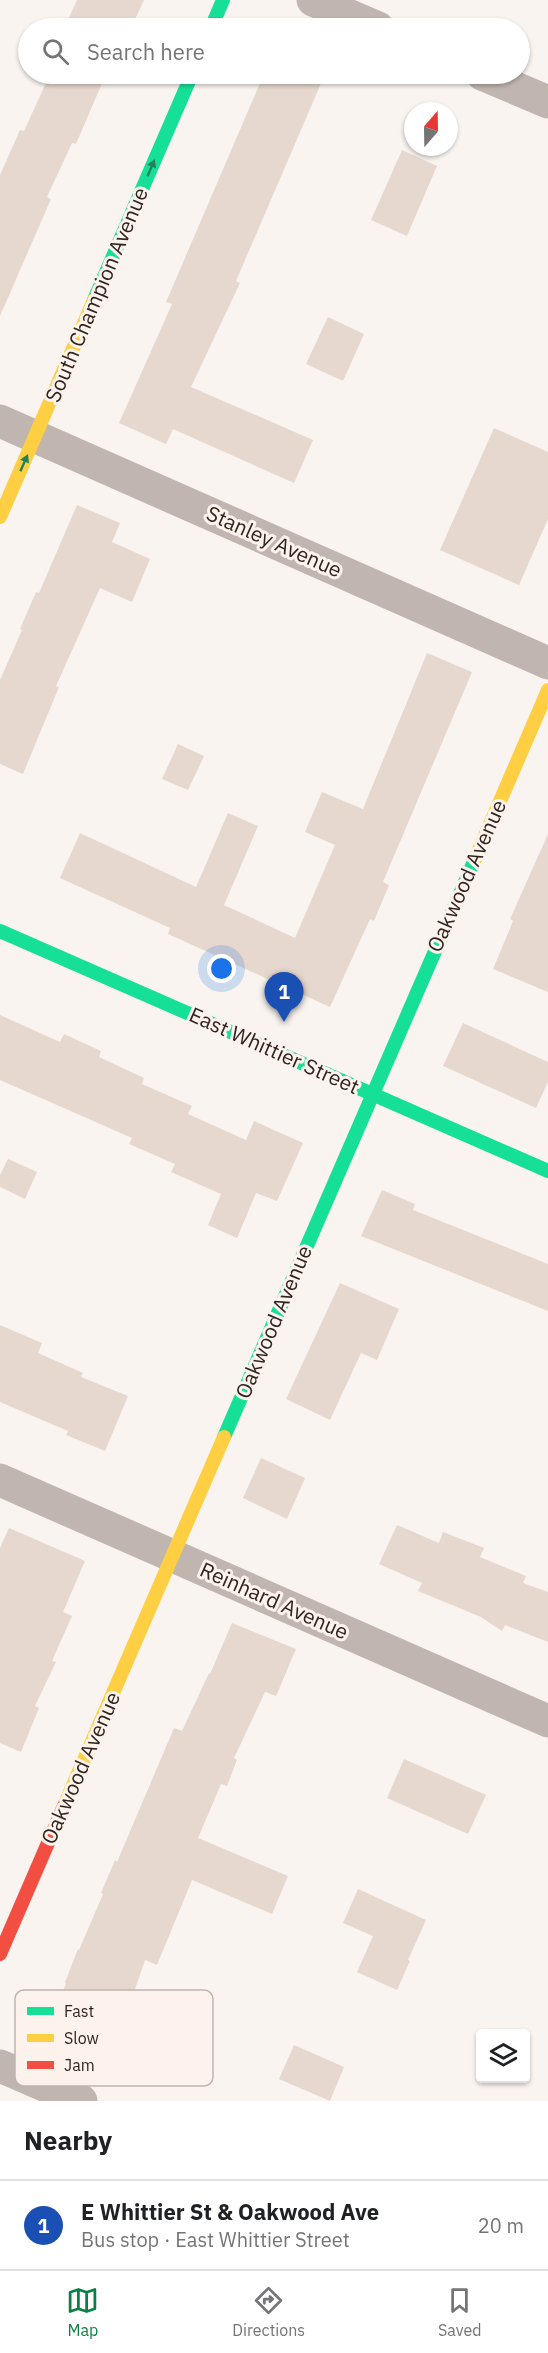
<!DOCTYPE html>
<meta charset="utf-8">
<style>
:root{--surface:#fff;--page:#f2f2f2;--text:#202124;--muted:#757577;--line:#e0e0e0;--accent:#0b8043}
body{margin:0;font-family:"IBM Plex Sans",sans-serif;background:var(--page);color:var(--text)}
.controls{position:absolute;right:18px;bottom:18px;display:grid;overflow:hidden;border-radius:6px;box-shadow:0 2px 4px #0004}
.controls button{width:54px;height:54px;display:grid;place-items:center;padding:0;border:0;border-bottom:2px solid var(--line);background:var(--surface);color:var(--text);font:30px sans-serif}
.compass{position:absolute;left:404px;top:102px;width:54px;height:54px;border-radius:50%;background:var(--surface);box-shadow:0 2px 4px #0004;rotate:20deg}
.you{position:absolute;left:222px;top:969px;width:21px;height:21px;margin:-15px;border:4px solid #fff;border-radius:50%;background:#1a73e8;box-shadow:0 0 0 9px #1a73e833}
.badge{display:grid;place-items:center;width:39px;height:39px;border-radius:50%;background:var(--accent);color:#fff;font-size:20px;font-weight:700}
.pin{position:absolute;translate:-50% -50px;filter:drop-shadow(0 2px 3px #0008)}
.pin::after{content:'';position:absolute;top:32px;width:21px;height:18px;background:inherit;clip-path:polygon(0 0,100% 0,50% 100%)}
.list{margin:0;padding:0;list-style:none}
h2{display:flex;justify-content:space-between;align-items:center;height:78px;margin:0;padding:0 24px;font-size:26px}
h2 small{font-size:20px;font-weight:400;color:var(--muted)}
.list li{display:grid;grid-template-columns:39px 1fr auto;gap:18px;align-items:center;box-sizing:border-box;height:90px;padding:0 24px;border-top:2px solid var(--line)}
.list b{display:block;font-size:22px;white-space:nowrap}
.list p{margin:0;font-size:20px;white-space:nowrap;color:var(--muted)}
.list em{font-size:20px;font-style:normal;color:var(--muted)}
.icon{flex:none;width:33px;height:33px;fill:none;stroke:currentColor;stroke-width:2;stroke-linecap:round;stroke-linejoin:round}
.map{position:relative;flex:none;width:548px;height:2101px;overflow:hidden}
.search{position:absolute;background:var(--surface);box-shadow:0 2px 4px #0004;left:18px;right:18px;top:18px;height:66px;display:flex;align-items:center;gap:15px;box-sizing:border-box;padding:0 21px;border-radius:33px;color:var(--muted);font-size:22px}
.sheet{height:168px;background:var(--surface)}
nav{display:flex;justify-content:space-around;align-items:center;box-sizing:border-box;height:84px;border-top:2px solid var(--line);background:var(--surface);font-size:16px;color:var(--muted)}
nav a{display:grid;justify-items:center;gap:3px}
nav .on{color:var(--accent)}
.map>svg:first-child{display:block}
</style>
<div class="map">
<svg width="548" height="2101" viewBox="0 0 548 2101">
<rect width="100%" height="100%" fill="#f9f4f0"/>
<path fill="#e6d8ce" d="M 77,0 L 144,0 L 131,28 L 64,28 Z
M 50,74 L 114,74 L 110,84 L 103,81 L 76,144 L 72,143 L 47,197 L 51,199 L 0,316 L 0,175 L 20,130 L 24,131 Z
M 264,74 L 325,74 L 236,281 L 240,283 L 191,387 L 313,440 L 294,483 L 173,429 L 166,444 L 119,423 L 172,304 L 166,302 Z
M 402,150 L 437,166 L 407,236 L 371,220 Z
M 328,317 L 364,334 L 343,381 L 306,364 Z
M 494,428 L 548,452 L 548,519 L 519,585 L 440,550 Z
M 77,505 L 120,523 L 112,542 L 150,559 L 132,602 L 100,588 L 56,686 L 59,687 L 23,774 L 0,764 L 0,680 L 22,630 L 20,629 L 36,592 L 39,593 Z
M 427,653 L 472,672 L 383,882 L 389,885 L 374,921 L 370,919 L 330,1007 L 168,934 L 170,928 L 60,878 L 80,833 L 196,887 L 228,813 L 258,826 L 224,905 L 295,938 L 335,845 L 305,832 L 322,792 L 363,809 Z
M 178,744 L 204,756 L 188,790 L 162,779 Z
M 548,834 L 548,992 L 493,969 L 513,921 L 510,919 Z
M 0,1015 L 60,1042 L 64,1034 L 101,1051 L 99,1057 L 144,1078 L 142,1084 L 192,1106 L 188,1114 L 246,1140 L 254,1121 L 303,1143 L 277,1201 L 256,1193 L 237,1238 L 208,1225 L 221,1194 L 171,1172 L 175,1164 L 129,1144 L 132,1138 L 0,1080 Z
M 463,1023 L 548,1062 L 548,1082 L 536,1108 L 443,1066 Z
M 8,1159 L 37,1172 L 25,1199 L 0,1187 L 0,1175 Z
M 382,1190 L 415,1204 L 413,1210 L 548,1264 L 548,1311 L 361,1236 Z
M 340,1283 L 399,1309 L 377,1360 L 361,1353 L 330,1420 L 286,1399 Z
M 0,1325 L 42,1343 L 38,1353 L 83,1373 L 81,1377 L 128,1396 L 105,1451 L 66,1435 L 68,1431 L 0,1402 Z
M 261,1458 L 305,1478 L 287,1519 L 243,1498 Z
M 397,1525 L 439,1543 L 443,1532 L 484,1548 L 480,1557 L 526,1576 L 523,1583 L 548,1592 L 548,1642 L 505,1625 L 502,1631 L 481,1617 L 418,1591 L 422,1583 L 379,1564 Z
M 9,1528 L 85,1561 L 63,1612 L 72,1616 L 52,1661 L 56,1662 L 35,1706 L 39,1708 L 21,1752 L 0,1743 L 0,1548 Z
M 232,1623 L 296,1649 L 276,1696 L 265,1692 L 234,1758 L 237,1760 L 227,1786 L 221,1784 L 198,1838 L 288,1876 L 272,1914 L 192,1880 L 157,1965 L 145,1960 L 124,2021 L 132,2024 L 115,2062 L 45,2031 L 66,1984 L 65,1982 L 78,1949 L 79,1950 L 103,1894 L 101,1893 L 115,1860 L 117,1862 L 174,1728 L 182,1731 L 209,1673 L 210,1674 Z
M 404,1759 L 486,1795 L 468,1834 L 387,1798 Z
M 358,1889 L 426,1920 L 408,1960 L 410,1961 L 397,1990 L 357,1972 L 373,1936 L 343,1923 Z
M 294,2045 L 344,2067 L 330,2101 L 279,2079 Z"/>
<g fill="none" stroke-linecap="round" stroke-linejoin="round">
<path stroke="#c1b6af" stroke-width="33" d="M 313,0 L 378,28
M 482,74 L 548,102
M 0,421 L 548,663
M 0,1480 L 548,1721
M 0,2066 L 81,2101"/>
<path stroke="#16e098" stroke-width="14" d="M 211,28 L 223,0
M 94,300 L 192,74
M 0,931 L 548,1171
M 224,1437 L 475,859"/>
<path stroke="#ffcf43" stroke-width="14" d="M 0,517 L 94,300
M 475,859 L 548,690
M 64,1806 L 224,1437"/>
<path stroke="#f24e42" stroke-width="14" d="M 0,1954 L 64,1806"/>
</g>
<defs><path id="oneway-solid" d="M-6-.8H1V-3.2L6.5 0L1 3.2V.8H-6Z" transform="scale(1.5)"/></defs>
<g fill="#22825c">
<use href="#oneway-solid" transform="translate(151 168) rotate(-67)"/>
<use href="#oneway-solid" transform="translate(24 463) rotate(-66)"/>
</g>
<g text-anchor="middle" stroke-width="6" stroke-linejoin="round" paint-order="stroke">
<g font-size="21" fill="#2e251f" stroke="#fdf3ec">
<text transform="translate(97 295) rotate(-67)" y="7">South Champion Avenue</text>
<text transform="translate(274 542) rotate(24)" y="7">Stanley Avenue</text>
<text transform="translate(467 876) rotate(-66)" y="7">Oakwood Avenue</text>
<text transform="translate(274 1051) rotate(24)" y="7">East Whittier Street</text>
<text transform="translate(274 1322) rotate(-67)" y="7">Oakwood Avenue</text>
<text transform="translate(274 1601) rotate(24)" y="7">Reinhard Avenue</text>
<text transform="translate(81 1768) rotate(-66)" y="7">Oakwood Avenue</text>
</g>
</g>
<rect x="15" y="1990" width="198" height="96" rx="9" fill="#fdf3ec" stroke="#bfb5ae" stroke-width="1.5"/>
<rect x="27" y="2007" width="27" height="8" fill="#16e098"/>
<rect x="27" y="2034" width="27" height="8" fill="#ffcf43"/>
<rect x="27" y="2061" width="27" height="8" fill="#f24e42"/>
<g font-size="16" fill="#2e251f">
<text x="64" y="2017">Fast</text>
<text x="64" y="2044">Slow</text>
<text x="64" y="2071">Jam</text>
</g>
</svg>
<div class="controls">
<button><svg class="icon" aria-label="layers" viewBox="0 0 24 24"><path d="M12 4l9 5-9 5-9-5zM3 14l9 5 9-5"/></svg></button>
</div>
<svg class="compass" viewBox="-18 -18 36 36"><path d="M0-13l5 13h-10z" fill="#e53935"/><path d="M0 13l5-13h-10z" fill="#757577"/></svg>
<div class="you"></div>
<div class="pin badge" style="left:284px;top:1022px;background:#1a4fb4">1</div>
<div class="search"><svg class="icon" aria-label="search" viewBox="0 0 24 24"><circle cx="10" cy="10" r="6"/><path d="M15 15l6 6"/></svg>Search here</div>
</div>
<section class="sheet">
<h2>Nearby<small></small></h2>
<ul class="list">
<li><span class="badge" style="background:#1a4fb4">1</span><div><b>E Whittier St &amp; Oakwood Ave</b><p>Bus stop · East Whittier Street</p></div><em>20 m</em></li>
</ul>
</section>
<nav>
<a class="on"><svg class="icon" aria-label="map" viewBox="0 0 24 24"><path d="M3 6l6-2 6 2 6-2v14l-6 2-6-2-6 2zM9 4v14M15 6v14"/></svg>Map</a>
<a><svg class="icon" aria-label="directions" viewBox="0 0 24 24"><path d="M12 3l9 9-9 9-9-9zM9 14v-3h6M13 9l2 2-2 2"/></svg>Directions</a>
<a><svg class="icon" aria-label="saved" viewBox="0 0 24 24"><path d="M7 4h10v16l-5-4-5 4z"/></svg>Saved</a>
</nav>
